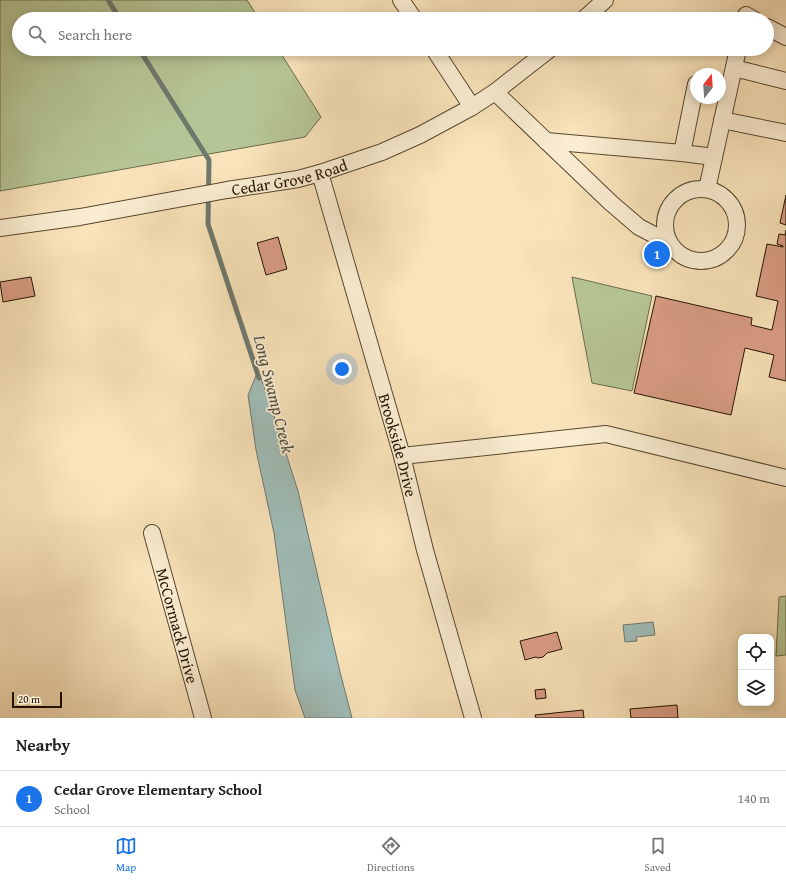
<!DOCTYPE html>
<style>
:root{--surface:#fff;--page:#f2f2f2;--text:#202124;--muted:#757577;--line:#e0e0e0;--accent:#1a73e8}
body{margin:0;font-family:"Gentium Book Plus",serif;background:var(--page);color:var(--text)}
.controls{position:absolute;right:12px;bottom:12px;display:grid;overflow:hidden;border-radius:8px;box-shadow:0 2px 10px #0003}
.controls button{width:36px;height:36px;display:grid;place-items:center;padding:0;border:0;border-bottom:1px solid var(--line);background:var(--surface);color:var(--text);font:20px sans-serif}
.compass{position:absolute;left:690px;top:68px;width:36px;height:36px;border-radius:50%;background:var(--surface);box-shadow:0 2px 10px #0003;rotate:17deg}
.scale{position:absolute;left:12px;bottom:10px;width:50px;box-sizing:border-box;padding-left:4px;border:2px solid #231300;border-top:0;font-size:11px;line-height:14px;white-space:nowrap;color:#231300;-webkit-text-stroke:3px #fbedd2;paint-order:stroke}
.you{position:absolute;left:342px;top:369px;width:14px;height:14px;margin:-10px;border:3px solid #fff;border-radius:50%;background:#1a73e8;box-shadow:0 0 0 6px #1a73e833}
.badge{display:grid;place-items:center;width:26px;height:26px;border-radius:50%;background:var(--accent);color:#fff;font-size:13px;font-weight:700}
.pin{position:absolute;translate:-50% -50%;border:2px solid #fff;box-shadow:0 1px 4px #0006}
.list{margin:0;padding:0;list-style:none}
h2{display:flex;justify-content:space-between;align-items:center;height:52px;margin:0;padding:0 16px;font-size:17px}
h2 small{font-size:13px;font-weight:400;color:var(--muted)}
.list li{display:grid;grid-template-columns:26px 1fr auto;gap:12px;align-items:center;box-sizing:border-box;height:56px;padding:0 16px;border-top:1px solid var(--line)}
.list b{display:block;font-size:15px;white-space:nowrap}
.list p{margin:0;font-size:13px;white-space:nowrap;color:var(--muted)}
.list em{font-size:13px;font-style:normal;color:var(--muted)}
.icon{flex:none;width:22px;height:22px;fill:none;stroke:currentColor;stroke-width:2;stroke-linecap:round;stroke-linejoin:round}
.map{position:relative;flex:none;width:786px;height:718px;overflow:hidden}
.search{position:absolute;background:var(--surface);box-shadow:0 2px 10px #0003;left:12px;right:12px;top:12px;height:44px;display:flex;align-items:center;gap:10px;box-sizing:border-box;padding:0 14px;border-radius:22px;color:var(--muted);font-size:15px}
.sheet{height:108px;background:var(--surface)}
nav{display:flex;justify-content:space-around;align-items:center;box-sizing:border-box;height:56px;border-top:1px solid var(--line);background:var(--surface);font-size:11px;color:var(--muted)}
nav a{display:grid;justify-items:center;gap:2px}
nav .on{color:var(--accent)}
.map>svg:first-child{display:block}
</style>
<div class="map">
<svg width="786" height="718" viewBox="0 0 786 718">
<rect width="100%" height="100%" fill="#f9e3ba"/>
<filter id="stains"><feTurbulence type="fractalNoise" baseFrequency=".005" numOctaves="4"/><feColorMatrix values="0 0 0 0 .2 0 0 0 0 .09 0 0 0 0 .02 0 0 0 .5 -.17"/></filter>
<radialGradient id="worn" r=".72"><stop offset=".6" stop-color="#630" stop-opacity="0"/><stop offset="1" stop-color="#630" stop-opacity=".3"/></radialGradient>
<path fill="#b6c595" stroke="#6c6c4a" d="M 0,0 L 247,0 L 259,19 L 19,19 L 19,49 L 278,49 L 321,117 L 305,137 L 0,191 Z
M 572,277 L 652,296 L 632,391 L 592,383 Z
M 786,596 L 786,655 L 776,656 L 779,597 Z"/>
<path fill="#a0bdb8" stroke="#6e796e" d="M 258,371 L 268,397 L 298,491 L 340,672 L 352,718 L 305,718 L 295,690 L 274,533 L 256,450 L 248,395 Z
M 653,622 L 655,635 L 636,637 L 637,641 L 625,642 L 623,625 Z"/>
<g fill="none" stroke-linecap="round" stroke-linejoin="round">
<path stroke="#6e796e" stroke-width="5" d="M 108,0 L 120,19
M 139,49 L 209,160 L 208,224 L 259,378"/>
</g>
<path fill="#da9d85" stroke="#231300" d="M 786,195 L 786,225 L 780,223 Z
M 786,230 L 786,381 L 769,377 L 774,355 L 745,348 L 731,415 L 634,393 L 656,296 L 752,318 L 751,325 L 772,330 L 778,301 L 756,296 L 767,244 L 783,247 L 783,246 L 777,244 L 779,234 L 785,235 Z
M 278,237 L 287,269 L 266,275 L 257,243 Z
M 31,277 L 35,296 L 3,302 L 0,282 Z
M 557,632 L 562,649 L 547,653 L 543,657 L 538,658 L 536,657 L 525,660 L 520,641 Z
M 545,689 L 546,698 L 536,699 L 535,690 Z
M 677,705 L 678,718 L 631,718 L 630,709 Z
M 583,710 L 584,718 L 536,718 L 535,715 Z"/>
<g fill="none" stroke-linecap="round" stroke-linejoin="round">
<defs>
<g id="minor">
<path d="M 401,0 L 414,19"/>
<path d="M 584,19 L 605,0"/>
<path d="M 745,19 L 746,15 L 753,19"/>
<path d="M 767,27 L 786,37"/>
<path d="M 434,49 L 472,107"/>
<path d="M 734,68 L 786,81"/>
<path d="M 696,84 L 682,153 L 714,157"/>
<path d="M 495,92 L 611,203 L 639,227 L 668,242"/>
<path d="M 722,120 L 786,133"/>
<path d="M 546,141 L 682,153"/>
<path id="s1" d="M 320,173 L 402,456 L 425,550 L 473,718"/>
<circle cx="701" cy="225" r="36"/>
<path d="M 707,189 L 738,49"/>
<path id="s2" d="M 0,228 L 80,217 L 227,190 L 298,179 L 320,173 L 382,152 L 420,135 L 472,107 L 495,92 L 550,49"/>
<path d="M 402,456 L 606,434 L 786,478"/>
<path id="s3" d="M 152,533 L 203,718"/>
</g>
</defs>
<use href="#minor" stroke="#58472e" stroke-width="18"/>
<use href="#minor" stroke="#fbedd2" stroke-width="16"/>
</g>
<g text-anchor="middle" stroke-width="3.5" stroke-linejoin="round" paint-order="stroke">
<g font-size="16" fill="#231300" stroke="#fbedd2">
<text dy="6" stroke="none"><textPath href="#s2" startOffset="294">Cedar Grove Road</textPath></text>
<text dy="6" stroke="none"><textPath href="#s1" startOffset="283">Brookside Drive</textPath></text>
<text dy="6" stroke="none"><textPath href="#s3" startOffset="96">McCormack Drive</textPath></text>
</g>
<g font-size="17" font-style="italic" fill="#4f4e40" stroke="#fbedd2">
<text transform="translate(274 394) rotate(76)" y="6">Long Swamp Creek</text>
</g>
</g>
<rect width="100%" height="100%" filter="url(#stains)"/>
<rect width="100%" height="100%" fill="url(#worn)"/>
</svg>
<div class="controls">
<button><svg class="icon" aria-label="locate" viewBox="0 0 24 24"><circle cx="12" cy="12" r="6"/><path d="M12 2v4M12 18v4M2 12h4M18 12h4"/></svg></button>
<button><svg class="icon" aria-label="layers" viewBox="0 0 24 24"><path d="M12 4l9 5-9 5-9-5zM3 14l9 5 9-5"/></svg></button>
</div>
<svg class="compass" viewBox="-18 -18 36 36"><path d="M0-13l5 13h-10z" fill="#e53935"/><path d="M0 13l5-13h-10z" fill="#757577"/></svg>
<div class="scale">20 m</div>
<div class="you"></div>
<div class="pin badge" style="left:657px;top:254px">1</div>
<div class="search"><svg class="icon" aria-label="search" viewBox="0 0 24 24"><circle cx="10" cy="10" r="6"/><path d="M15 15l6 6"/></svg>Search here</div>
</div>
<section class="sheet">
<h2>Nearby<small></small></h2>
<ul class="list">
<li><span class="badge">1</span><div><b>Cedar Grove Elementary School</b><p>School</p></div><em>140 m</em></li>
</ul>
</section>
<nav>
<a class="on"><svg class="icon" aria-label="map" viewBox="0 0 24 24"><path d="M3 6l6-2 6 2 6-2v14l-6 2-6-2-6 2zM9 4v14M15 6v14"/></svg>Map</a>
<a><svg class="icon" aria-label="directions" viewBox="0 0 24 24"><path d="M12 3l9 9-9 9-9-9zM9 14v-3h6M13 9l2 2-2 2"/></svg>Directions</a>
<a><svg class="icon" aria-label="saved" viewBox="0 0 24 24"><path d="M7 4h10v16l-5-4-5 4z"/></svg>Saved</a>
</nav>
